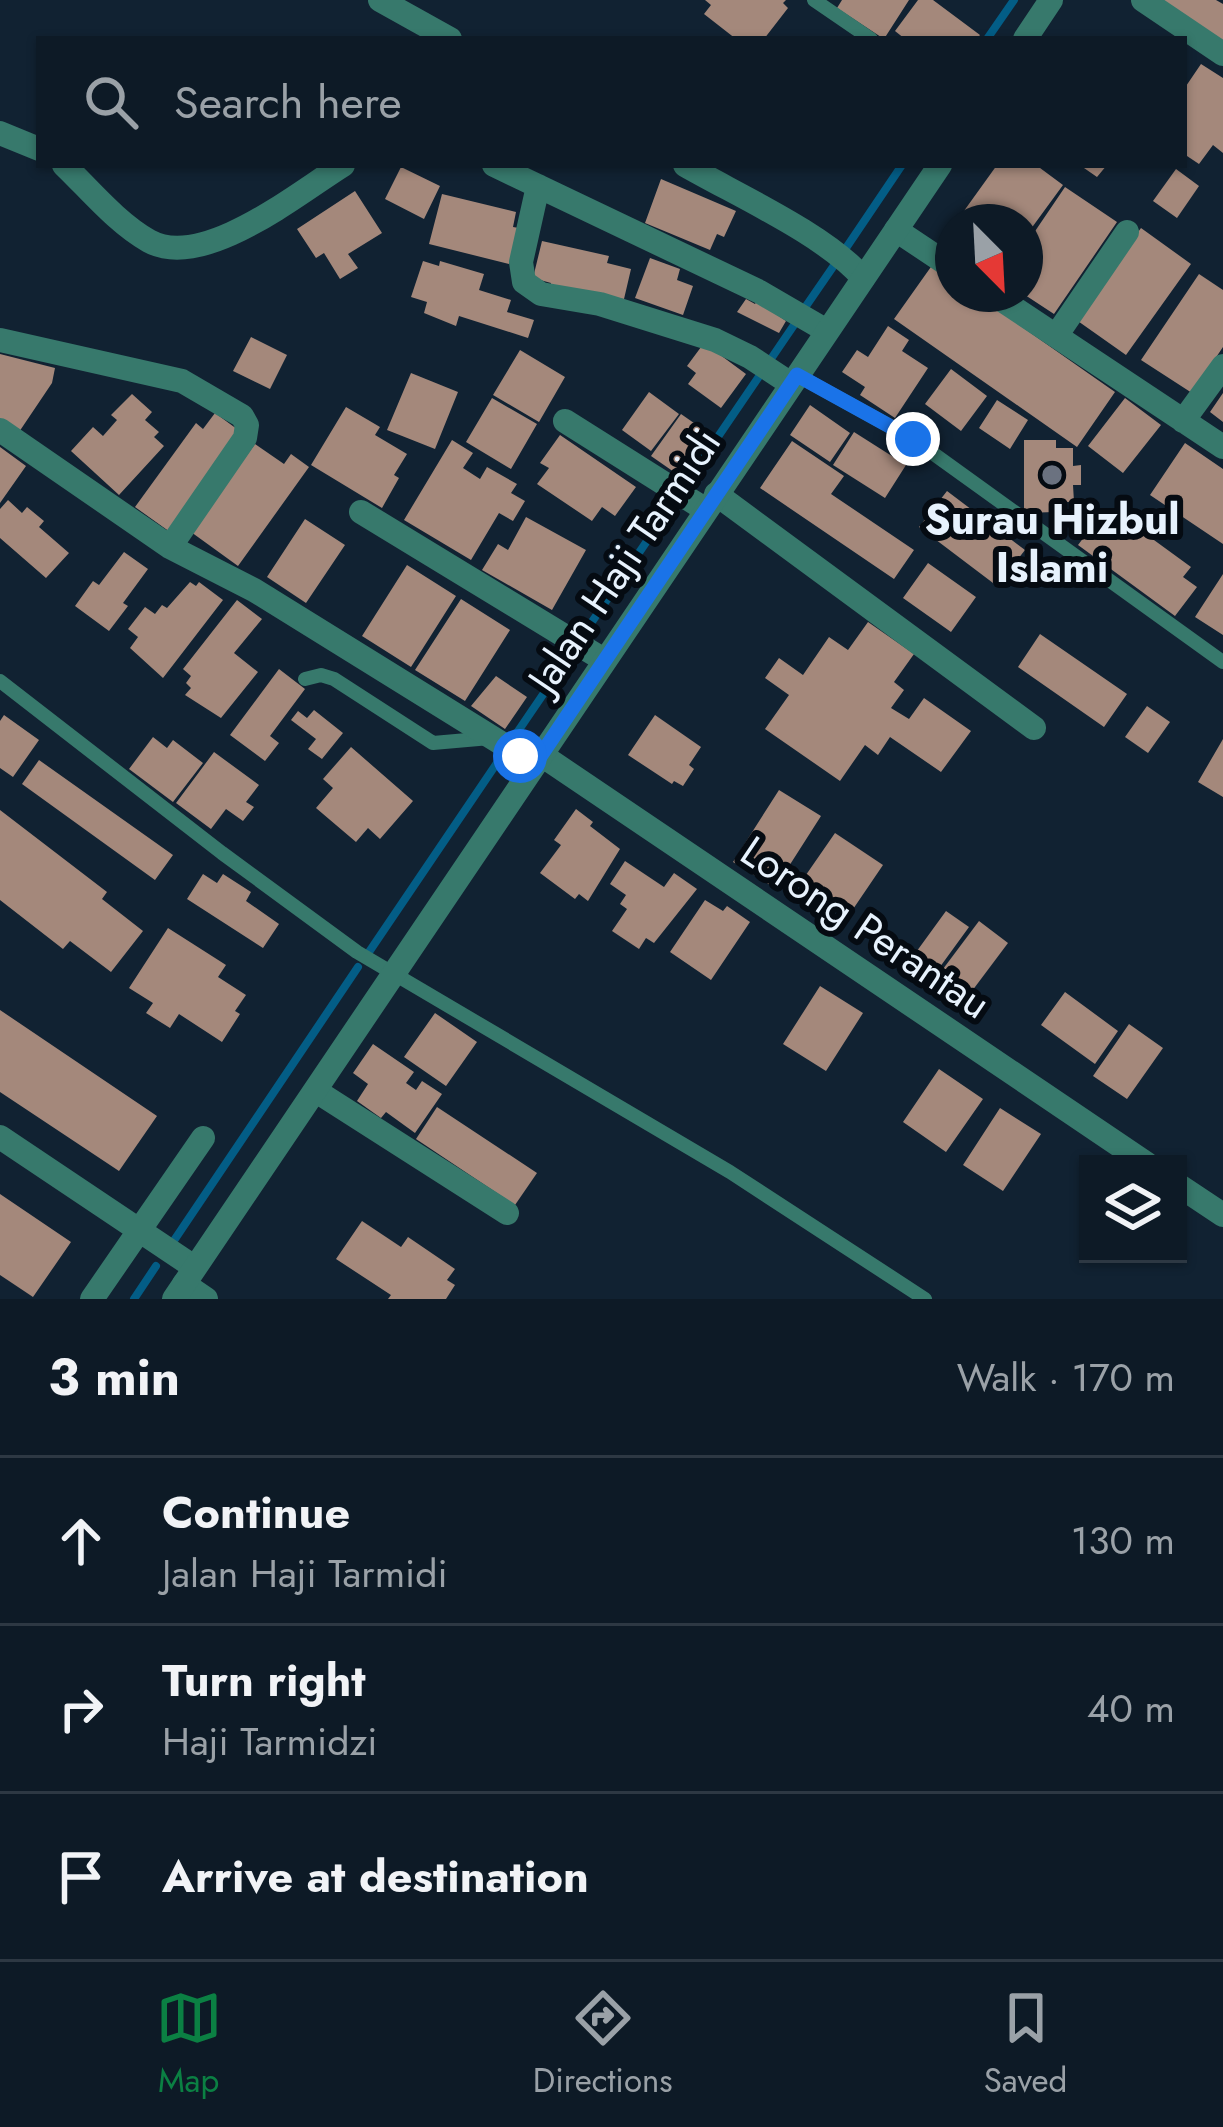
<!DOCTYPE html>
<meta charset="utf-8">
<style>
:root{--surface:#0d1a26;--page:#1b2732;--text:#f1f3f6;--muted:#9aa1a7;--line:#2d3843;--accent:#0b8043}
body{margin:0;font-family:Jost,sans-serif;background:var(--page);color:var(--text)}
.controls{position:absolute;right:36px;bottom:36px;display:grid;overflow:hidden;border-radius:0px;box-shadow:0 3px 9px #0004}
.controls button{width:108px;height:108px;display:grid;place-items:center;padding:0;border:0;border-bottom:3px solid var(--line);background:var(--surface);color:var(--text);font:60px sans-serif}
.compass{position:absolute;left:935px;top:204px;width:108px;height:108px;border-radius:50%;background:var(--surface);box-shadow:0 3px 9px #0004;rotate:156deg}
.stop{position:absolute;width:36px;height:36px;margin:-27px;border:9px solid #1a73e8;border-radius:50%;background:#fff}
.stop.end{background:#1a73e8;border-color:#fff;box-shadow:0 3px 12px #0008}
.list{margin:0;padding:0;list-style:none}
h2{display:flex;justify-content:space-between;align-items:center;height:156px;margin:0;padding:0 48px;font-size:51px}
h2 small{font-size:39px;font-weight:400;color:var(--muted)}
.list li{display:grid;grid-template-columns:78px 1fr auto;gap:36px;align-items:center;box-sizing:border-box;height:168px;padding:0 48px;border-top:3px solid var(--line)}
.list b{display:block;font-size:45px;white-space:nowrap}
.list p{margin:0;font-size:39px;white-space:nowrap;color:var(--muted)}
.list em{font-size:39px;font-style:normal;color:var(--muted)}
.icon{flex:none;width:66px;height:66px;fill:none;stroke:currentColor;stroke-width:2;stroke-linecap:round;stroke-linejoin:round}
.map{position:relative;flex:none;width:1223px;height:1299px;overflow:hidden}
.search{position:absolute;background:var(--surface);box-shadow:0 3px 9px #0004;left:36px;right:36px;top:36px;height:132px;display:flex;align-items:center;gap:30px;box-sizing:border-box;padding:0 42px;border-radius:0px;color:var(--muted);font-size:45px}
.sheet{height:660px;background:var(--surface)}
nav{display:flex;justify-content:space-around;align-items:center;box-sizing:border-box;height:168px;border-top:3px solid var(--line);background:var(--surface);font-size:33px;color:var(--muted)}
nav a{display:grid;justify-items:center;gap:6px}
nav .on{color:var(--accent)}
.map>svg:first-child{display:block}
</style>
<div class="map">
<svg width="1223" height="1299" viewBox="0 0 1223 1299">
<rect width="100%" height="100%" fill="#112232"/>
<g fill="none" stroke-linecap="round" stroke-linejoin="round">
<path stroke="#035d86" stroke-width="8" d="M 987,39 L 1014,0
M 844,251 L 902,165
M 804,309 L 835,264
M 583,635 L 794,325
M 512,740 L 574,649
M 369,952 L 501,757
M 175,1239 L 358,967
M 134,1299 L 156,1266"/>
</g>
<path fill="#a4887b" d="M 705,0 L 786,0 L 783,3 L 788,8 L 764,39 L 736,39 L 704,14 L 711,5 Z
M 842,0 L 909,0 L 884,39 L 837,8 Z
M 918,0 L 933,0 L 980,35 L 977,39 L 905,39 L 895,31 Z
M 1156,0 L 1216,0 L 1223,4 L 1223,45 Z
M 1201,64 L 1223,78 L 1223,153 L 1213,145 L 1199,164 L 1184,154 L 1184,89 Z
M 997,165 L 1036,165 L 1063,185 L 1025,237 L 1025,222 L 956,222 Z
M 1086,165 L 1107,165 L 1097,177 L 1084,168 Z
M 401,167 L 440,186 L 424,219 L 385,199 Z
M 1176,169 L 1199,186 L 1177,218 L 1153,201 Z
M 661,179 L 736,211 L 724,237 L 717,234 L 710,250 L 645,223 Z
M 1065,187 L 1117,222 L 1054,314 L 1025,295 L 1025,246 Z
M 355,191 L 382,233 L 348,254 L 358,268 L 340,279 L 324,253 L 316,258 L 297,229 Z
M 442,194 L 516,212 L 513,227 L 519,228 L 509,264 L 429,244 Z
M 1141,228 L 1191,264 L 1126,355 L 1075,319 Z
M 542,241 L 609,256 L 607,263 L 631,269 L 624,299 L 549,291 L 551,283 L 533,278 Z
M 650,258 L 680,269 L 677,280 L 693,286 L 683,315 L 635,298 Z
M 423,261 L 439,266 L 440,261 L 484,274 L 479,290 L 511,300 L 507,312 L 534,320 L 528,338 L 459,316 L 456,326 L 424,313 L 427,302 L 411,297 Z
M 933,264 L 953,278 L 953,294 L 975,294 L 1115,392 L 1077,447 L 894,319 Z
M 1199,274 L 1223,290 L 1223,347 L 1192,393 L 1141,360 Z
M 746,299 L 755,304 L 757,301 L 786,321 L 779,333 L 737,312 Z
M 888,326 L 909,340 L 902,351 L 928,368 L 895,418 L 860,395 L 865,387 L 842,372 L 857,350 L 868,357 Z
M 251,337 L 287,355 L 270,389 L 233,371 Z
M 704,343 L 746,374 L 721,408 L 688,384 L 696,373 L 687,366 Z
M 520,350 L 565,377 L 539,422 L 493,395 Z
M 0,354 L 55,368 L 52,383 L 17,435 L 0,424 Z
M 951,369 L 987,396 L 961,431 L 925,404 Z
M 411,373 L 458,392 L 435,449 L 387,430 Z
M 649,392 L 679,414 L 651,451 L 622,430 Z
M 1223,393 L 1223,422 L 1210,412 Z
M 132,394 L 152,412 L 145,420 L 159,432 L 154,437 L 164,446 L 119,495 L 71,451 L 93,427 L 103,436 L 117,420 L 111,415 Z
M 492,398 L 537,424 L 511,469 L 466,442 Z
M 1125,398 L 1161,425 L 1123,473 L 1088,446 Z
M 997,400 L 1028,420 L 1010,449 L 979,428 Z
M 810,405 L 850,433 L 830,462 L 790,435 Z
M 346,407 L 380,427 L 375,435 L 407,454 L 394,475 L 399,478 L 382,508 L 311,465 Z
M 215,413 L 241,432 L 170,532 L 135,507 L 196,423 L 203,429 Z
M 681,414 L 704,430 L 674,472 L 651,456 Z
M 854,432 L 906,465 L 885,498 L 833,465 Z
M 560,435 L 636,487 L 615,516 L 602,507 L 592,521 L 537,484 L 549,468 L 540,463 Z
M 452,440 L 473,453 L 463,468 L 480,479 L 487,467 L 517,484 L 511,493 L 525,501 L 513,521 L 499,513 L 471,560 L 404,520 Z
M 1024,440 L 1056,440 L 1056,448 L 1073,448 L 1073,466 L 1081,465 L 1081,485 L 1073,485 L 1074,502 L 1055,502 L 1055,512 L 1024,513 Z
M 792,441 L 844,476 L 831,494 L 914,550 L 894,579 L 760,488 Z
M 1185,443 L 1223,469 L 1223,544 L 1150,495 Z
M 255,444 L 284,464 L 291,454 L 309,467 L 238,566 L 191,532 Z
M 0,447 L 26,466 L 0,503 Z
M 947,491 L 1025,550 L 997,586 L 919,527 Z
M 8,500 L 22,513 L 27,507 L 44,521 L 39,527 L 69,553 L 46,578 L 0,538 L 0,509 Z
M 1100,516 L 1124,534 L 1132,524 L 1191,567 L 1183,577 L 1197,587 L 1175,616 L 1078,545 Z
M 526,517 L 586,550 L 552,610 L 482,570 L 498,544 L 508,550 Z
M 305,519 L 345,545 L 306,603 L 267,577 Z
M 124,552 L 148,569 L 123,603 L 128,606 L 109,631 L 75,606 L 93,581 L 99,585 Z
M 928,563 L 976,597 L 951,632 L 903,598 Z
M 407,565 L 456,596 L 411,667 L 362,636 Z
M 1223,574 L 1223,635 L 1195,617 Z
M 190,582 L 196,586 L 199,582 L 223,600 L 163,678 L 130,648 L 138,637 L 128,629 L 145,607 L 155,614 L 162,605 L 167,608 Z
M 461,599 L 510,630 L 465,701 L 415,670 Z
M 237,600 L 262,619 L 234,653 L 258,672 L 221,718 L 185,695 L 191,688 L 186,683 L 191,676 L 183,669 Z
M 868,622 L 914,654 L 894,682 L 904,690 L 891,708 L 909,719 L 924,698 L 971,731 L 941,772 L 890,737 L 878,755 L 865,745 L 840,781 L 765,729 L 789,695 L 765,678 L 779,658 L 803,675 L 829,637 L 848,650 Z
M 1040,634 L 1127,694 L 1104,727 L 1018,667 Z
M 279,669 L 305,689 L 270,736 L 279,743 L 265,761 L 230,735 Z
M 496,676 L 527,697 L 505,729 L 471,706 Z
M 1147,706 L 1170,722 L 1148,753 L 1125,737 Z
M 314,710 L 343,733 L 322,759 L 308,749 L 316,739 L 291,720 L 298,711 L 307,718 Z
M 4,715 L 39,740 L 13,777 L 0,768 L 0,721 Z
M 655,715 L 701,747 L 689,765 L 694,769 L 683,786 L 674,781 L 672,784 L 628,755 Z
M 153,737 L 167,748 L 173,740 L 203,763 L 173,802 L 129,769 Z
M 1223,739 L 1223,797 L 1198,782 Z
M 351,747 L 413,801 L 380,839 L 368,828 L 356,842 L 316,808 L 333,788 L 323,779 Z
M 214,752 L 259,785 L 246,802 L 254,807 L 243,821 L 226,809 L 211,829 L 176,803 Z
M 39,760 L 173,855 L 155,880 L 22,784 Z
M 779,790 L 821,816 L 775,888 L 733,862 Z
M 576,809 L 593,822 L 590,826 L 620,849 L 588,901 L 579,894 L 575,899 L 540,873 L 561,845 L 554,840 Z
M 0,810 L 107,892 L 102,899 L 143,931 L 111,972 L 70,941 L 63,949 L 0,900 Z
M 835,833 L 883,865 L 847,918 L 799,885 Z
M 625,861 L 664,887 L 674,873 L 697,889 L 654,943 L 646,938 L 639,949 L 612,931 L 627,909 L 620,904 L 626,895 L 610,884 Z
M 203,874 L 217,883 L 223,874 L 251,892 L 246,901 L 279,924 L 263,948 L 187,899 Z
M 705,900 L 723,911 L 727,906 L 750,922 L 711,980 L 670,952 Z
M 946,911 L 969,927 L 929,982 L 906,966 Z
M 979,921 L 1008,943 L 963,1003 L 934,981 Z
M 168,928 L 226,965 L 218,977 L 246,995 L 235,1011 L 240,1014 L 222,1042 L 179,1014 L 170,1028 L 146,1013 L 153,1003 L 129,988 Z
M 820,986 L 863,1013 L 826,1071 L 783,1044 Z
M 1065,992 L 1118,1031 L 1095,1064 L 1041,1025 Z
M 0,1010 L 157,1116 L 119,1171 L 0,1092 Z
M 435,1013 L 477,1042 L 446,1086 L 404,1057 Z
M 1129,1024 L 1163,1048 L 1127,1099 L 1093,1076 Z
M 373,1044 L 414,1072 L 406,1083 L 416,1090 L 422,1081 L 442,1094 L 415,1133 L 386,1112 L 381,1118 L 357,1101 L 368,1084 L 353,1073 Z
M 939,1069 L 983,1099 L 946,1152 L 903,1122 Z
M 437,1107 L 537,1173 L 515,1205 L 416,1139 Z
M 1000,1108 L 1041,1134 L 1003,1191 L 963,1165 Z
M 0,1194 L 71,1242 L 33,1297 L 0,1275 Z
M 362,1221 L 401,1247 L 408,1237 L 455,1269 L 447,1280 L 455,1285 L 446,1299 L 388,1299 L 391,1295 L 336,1259 Z"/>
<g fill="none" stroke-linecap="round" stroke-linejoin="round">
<path stroke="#37796c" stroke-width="14" d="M 814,0 L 871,39
M 797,375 L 913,439 L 1223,662
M 305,679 L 321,675 L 334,679 L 433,743 L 490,738
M 0,681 L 222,853 L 357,952 L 730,1172 L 925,1299"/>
<path stroke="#37796c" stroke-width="24" d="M 380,0 L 450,39
M 1143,0 L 1223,54
M 0,133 L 39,149
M 64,165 C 90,190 117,223 149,241 C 203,271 298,193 343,165
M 494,165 L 760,292 L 827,331
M 685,165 C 737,195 826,235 863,278
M 538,186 L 521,262 L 524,282 L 541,294 L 600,304 L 715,340 L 750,357 L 791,384
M 896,230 L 953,268
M 993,294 L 1223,447
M 1056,336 L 1127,232
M 0,340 L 182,381 L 242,416 L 247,425 L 245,438 L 170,547
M 565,421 L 706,510
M 1183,421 L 1223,366
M 0,430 L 170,547 L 254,590 L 535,764
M 716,494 L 1034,728
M 361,512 L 604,660
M 540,754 L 1147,1164
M 316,1091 L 507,1213
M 0,1137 L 194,1267
M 1178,1185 L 1223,1215
M 184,1284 L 206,1299
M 92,1299 L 203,1138"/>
<path stroke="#37796c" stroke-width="24" d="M 1025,39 L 1051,0
M 174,1299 L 940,165"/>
</g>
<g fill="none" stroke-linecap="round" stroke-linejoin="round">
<path stroke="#1a73e8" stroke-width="15" d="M 520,756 L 535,764 L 797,375 L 913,439"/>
</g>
<circle fill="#6b7280" stroke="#050b12" stroke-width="4.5" cx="1052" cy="475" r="12"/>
<g text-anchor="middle" stroke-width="12" stroke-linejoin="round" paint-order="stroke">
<g font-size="42" font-weight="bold" fill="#e7f2fd" stroke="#050b12">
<text x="1052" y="534">Surau Hizbul<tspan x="1052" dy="48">Islami</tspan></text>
</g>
<g font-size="42" fill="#e7f2fd" stroke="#050b12">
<text transform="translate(624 560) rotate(-56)" y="15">Jalan Haji Tarmidi</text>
<text transform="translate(866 927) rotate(34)" y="15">Lorong Perantau</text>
</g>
</g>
</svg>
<div class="controls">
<button><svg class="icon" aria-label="layers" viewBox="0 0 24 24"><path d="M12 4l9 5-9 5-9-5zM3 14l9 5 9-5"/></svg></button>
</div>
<svg class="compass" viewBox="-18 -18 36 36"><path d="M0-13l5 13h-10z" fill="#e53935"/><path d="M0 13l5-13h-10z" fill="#9aa1a7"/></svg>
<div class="stop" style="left:520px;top:756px"></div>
<div class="stop end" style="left:913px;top:439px"></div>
<div class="search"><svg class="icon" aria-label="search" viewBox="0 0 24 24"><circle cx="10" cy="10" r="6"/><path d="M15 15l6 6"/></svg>Search here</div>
</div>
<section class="sheet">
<h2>3 min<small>Walk · 170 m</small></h2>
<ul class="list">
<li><svg class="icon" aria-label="ahead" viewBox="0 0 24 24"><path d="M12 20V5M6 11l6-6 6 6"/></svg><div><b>Continue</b><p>Jalan Haji Tarmidi</p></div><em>130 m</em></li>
<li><svg class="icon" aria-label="right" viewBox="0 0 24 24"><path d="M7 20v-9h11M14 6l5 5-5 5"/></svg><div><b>Turn right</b><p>Haji Tarmidzi</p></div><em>40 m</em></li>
<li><svg class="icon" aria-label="arrive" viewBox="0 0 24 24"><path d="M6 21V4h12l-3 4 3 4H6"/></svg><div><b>Arrive at destination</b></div></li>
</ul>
</section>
<nav>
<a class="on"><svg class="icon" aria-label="map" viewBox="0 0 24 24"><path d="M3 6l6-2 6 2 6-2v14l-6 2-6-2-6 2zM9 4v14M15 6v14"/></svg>Map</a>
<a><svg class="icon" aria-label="directions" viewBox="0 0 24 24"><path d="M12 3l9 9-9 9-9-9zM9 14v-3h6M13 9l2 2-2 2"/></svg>Directions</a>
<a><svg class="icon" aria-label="saved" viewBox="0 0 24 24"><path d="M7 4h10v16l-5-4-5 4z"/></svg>Saved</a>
</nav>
